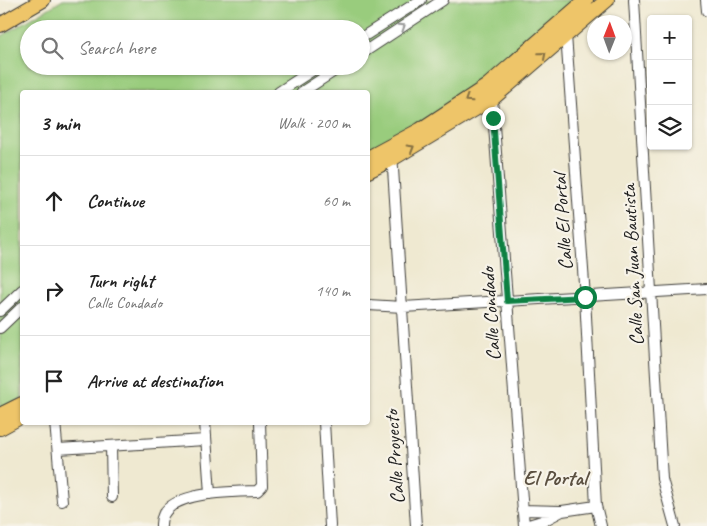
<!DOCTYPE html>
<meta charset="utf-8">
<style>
:root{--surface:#fff;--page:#f2f2f2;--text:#222;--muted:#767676;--line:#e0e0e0}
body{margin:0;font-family:Caveat,sans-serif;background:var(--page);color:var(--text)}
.controls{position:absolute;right:15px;top:15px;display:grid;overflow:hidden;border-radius:5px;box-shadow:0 1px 4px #0004}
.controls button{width:45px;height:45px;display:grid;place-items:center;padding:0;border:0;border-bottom:1px solid var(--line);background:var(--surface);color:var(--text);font:25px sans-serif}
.compass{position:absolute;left:587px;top:15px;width:45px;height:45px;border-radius:50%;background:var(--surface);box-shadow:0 1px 4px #0004;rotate:1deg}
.stop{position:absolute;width:15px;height:15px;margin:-11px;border:4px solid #0b8043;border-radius:50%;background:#fff}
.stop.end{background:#0b8043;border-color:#fff;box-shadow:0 1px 5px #0008}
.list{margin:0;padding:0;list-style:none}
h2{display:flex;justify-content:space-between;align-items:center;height:65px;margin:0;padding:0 20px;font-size:21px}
h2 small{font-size:16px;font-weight:400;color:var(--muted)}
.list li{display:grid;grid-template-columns:32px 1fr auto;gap:15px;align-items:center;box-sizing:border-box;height:90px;padding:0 20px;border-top:1px solid var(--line)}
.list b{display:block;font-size:19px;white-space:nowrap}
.list p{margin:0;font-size:16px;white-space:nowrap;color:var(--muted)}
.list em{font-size:16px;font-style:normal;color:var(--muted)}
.icon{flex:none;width:28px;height:28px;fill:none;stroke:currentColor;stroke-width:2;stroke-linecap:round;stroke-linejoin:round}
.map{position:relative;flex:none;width:707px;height:526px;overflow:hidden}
.search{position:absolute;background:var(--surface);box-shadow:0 1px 4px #0004;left:20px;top:20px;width:350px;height:55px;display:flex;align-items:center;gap:12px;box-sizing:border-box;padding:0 18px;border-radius:28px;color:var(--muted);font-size:19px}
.panel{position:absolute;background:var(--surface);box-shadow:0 1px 4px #0004;left:20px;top:90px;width:350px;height:335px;border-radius:5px}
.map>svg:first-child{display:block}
</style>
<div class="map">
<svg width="707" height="526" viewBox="0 0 707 526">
<rect width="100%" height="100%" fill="#f7f3e8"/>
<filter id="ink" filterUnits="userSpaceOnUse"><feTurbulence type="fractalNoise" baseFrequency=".02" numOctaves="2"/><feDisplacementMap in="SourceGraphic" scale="10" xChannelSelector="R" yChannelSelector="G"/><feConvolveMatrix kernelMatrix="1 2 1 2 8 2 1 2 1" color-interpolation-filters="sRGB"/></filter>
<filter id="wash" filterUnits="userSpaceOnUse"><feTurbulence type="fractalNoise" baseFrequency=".0096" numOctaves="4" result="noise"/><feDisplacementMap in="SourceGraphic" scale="20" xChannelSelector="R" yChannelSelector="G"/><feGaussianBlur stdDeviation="1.12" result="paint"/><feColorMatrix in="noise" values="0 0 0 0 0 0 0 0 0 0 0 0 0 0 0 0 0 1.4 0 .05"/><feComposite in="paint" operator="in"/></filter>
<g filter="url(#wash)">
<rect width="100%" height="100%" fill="#efe9d1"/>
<path fill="#99cc7d" stroke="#5a744c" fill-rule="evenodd" d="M 63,0 L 579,0 L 533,42 L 453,104 L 368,153 L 368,92 L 22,92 L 22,399 L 0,410 L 0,37 ZM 29,29 L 361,29 L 361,66 L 29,66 Z"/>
</g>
<g filter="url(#ink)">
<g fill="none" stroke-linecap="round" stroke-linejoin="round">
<defs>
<path id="minor" d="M 634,0 L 662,479 L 675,526
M 706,0 L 707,11
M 566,35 L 585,297 L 596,506 L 601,526
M 361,38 L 421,0
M 361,54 L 443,0
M 279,92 L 319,66
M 302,92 L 342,66
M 490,94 L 492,99 L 524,526
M 392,153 L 416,526
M 368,305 L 403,307 L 707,289
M 0,311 L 22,290
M 0,328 L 22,307
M 55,422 L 62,501
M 205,422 L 210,494
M 324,422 L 330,526
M 111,446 L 112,497
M 58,449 L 205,440
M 522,510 L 561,511
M 161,526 C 159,490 234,492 257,491 L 262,486 L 260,422
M 525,526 L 545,520 L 562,511 L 596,506"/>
<path id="major" d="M 0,25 L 43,0
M 368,158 L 420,130 L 487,86 L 586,0
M 368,171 L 392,159 L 492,99 L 607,0
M 0,415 L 22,404
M 0,428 L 22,416"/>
</defs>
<use href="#minor" stroke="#3c3b37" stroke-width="12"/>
<use href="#major" stroke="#3c3b37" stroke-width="16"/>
<use href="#minor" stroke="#fff" stroke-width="10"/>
<use href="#major" stroke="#eec569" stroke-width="14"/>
</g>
<defs><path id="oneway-chevron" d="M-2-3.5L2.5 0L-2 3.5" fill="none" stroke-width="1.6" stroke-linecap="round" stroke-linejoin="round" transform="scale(1.25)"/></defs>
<use stroke="#999" href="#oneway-chevron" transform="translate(402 27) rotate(-33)"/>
<g stroke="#857042">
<use href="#oneway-chevron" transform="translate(543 55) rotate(-41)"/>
<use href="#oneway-chevron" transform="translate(468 99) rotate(147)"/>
<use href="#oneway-chevron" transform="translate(411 148) rotate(-31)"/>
</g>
</g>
<g fill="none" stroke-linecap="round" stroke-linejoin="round" filter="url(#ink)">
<path stroke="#0b8043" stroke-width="6" d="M 493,118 L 507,301 L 585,297"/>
</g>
<g text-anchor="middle" stroke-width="4.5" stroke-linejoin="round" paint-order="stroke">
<g font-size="20" fill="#1c1c1c" stroke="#f7f3e8">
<text transform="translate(562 222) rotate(-94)" y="7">Calle El Portal</text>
<text transform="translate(632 265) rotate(-93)" y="7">Calle San Juan Bautista</text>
<text transform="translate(490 314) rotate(-94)" y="7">Calle Condado</text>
<text transform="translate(394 457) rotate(-94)" y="7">Calle Proyecto</text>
</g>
<g font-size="21" font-weight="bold" fill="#5b5041" stroke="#f7f3e8">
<text x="555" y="485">El Portal</text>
</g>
</g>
</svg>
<div class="controls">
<button>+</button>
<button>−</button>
<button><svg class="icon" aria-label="layers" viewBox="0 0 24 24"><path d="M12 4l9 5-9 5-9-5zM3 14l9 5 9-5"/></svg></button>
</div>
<svg class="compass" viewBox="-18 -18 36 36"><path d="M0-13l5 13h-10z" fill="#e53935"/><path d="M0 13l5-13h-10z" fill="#767676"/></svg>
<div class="stop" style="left:585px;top:297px"></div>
<div class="stop end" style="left:493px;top:118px"></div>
<div class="search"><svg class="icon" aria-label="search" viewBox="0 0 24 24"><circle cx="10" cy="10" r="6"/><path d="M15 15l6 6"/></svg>Search here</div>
<section class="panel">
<h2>3 min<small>Walk · 200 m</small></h2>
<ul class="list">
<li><svg class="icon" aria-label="ahead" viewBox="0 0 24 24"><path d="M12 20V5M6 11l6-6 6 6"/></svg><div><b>Continue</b></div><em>60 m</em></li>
<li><svg class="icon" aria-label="right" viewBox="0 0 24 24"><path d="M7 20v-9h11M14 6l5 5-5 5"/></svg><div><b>Turn right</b><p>Calle Condado</p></div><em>140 m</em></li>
<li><svg class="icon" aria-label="arrive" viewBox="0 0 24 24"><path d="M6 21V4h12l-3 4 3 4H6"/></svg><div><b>Arrive at destination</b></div></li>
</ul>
</section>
</div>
